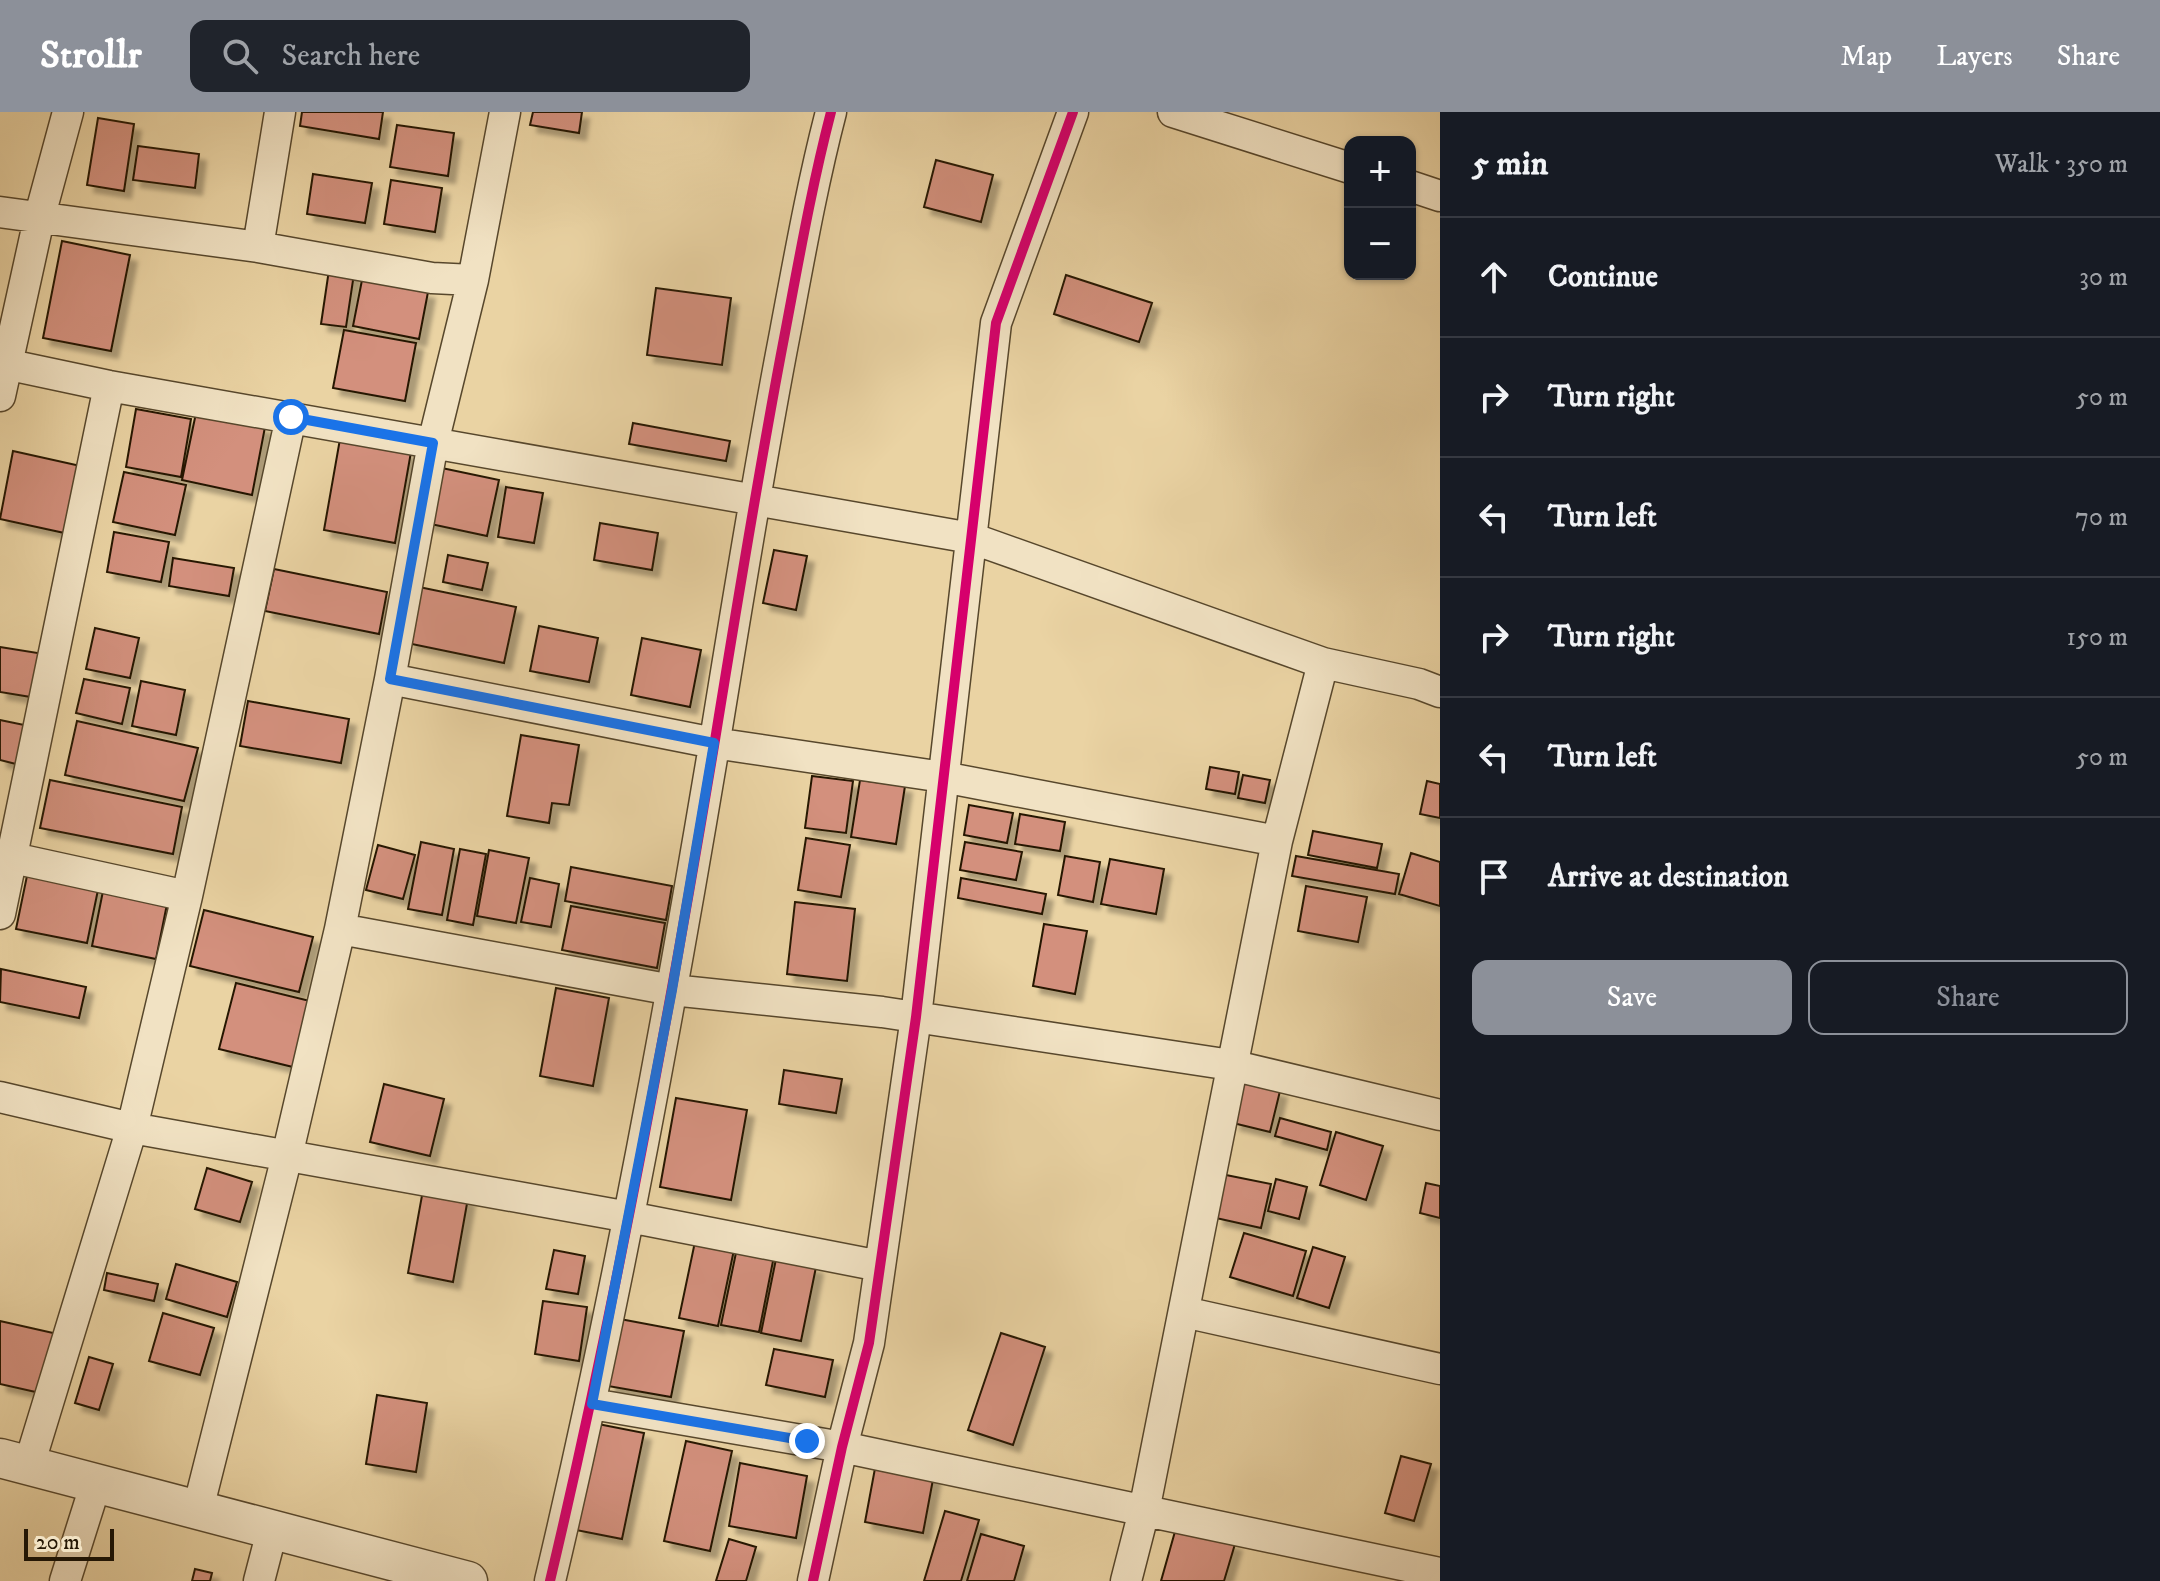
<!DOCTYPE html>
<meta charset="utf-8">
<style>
:root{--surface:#171b24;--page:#20242c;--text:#f1f3f6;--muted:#9ea1a6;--line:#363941;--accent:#8c9099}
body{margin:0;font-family:"IM FELL DW Pica",serif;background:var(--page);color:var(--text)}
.controls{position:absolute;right:24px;top:24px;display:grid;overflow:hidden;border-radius:16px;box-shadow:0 2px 6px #0004}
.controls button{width:72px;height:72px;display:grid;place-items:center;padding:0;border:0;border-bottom:2px solid var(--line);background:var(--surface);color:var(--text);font:40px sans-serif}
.scale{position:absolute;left:24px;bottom:20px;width:90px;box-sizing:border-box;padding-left:8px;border:4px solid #261805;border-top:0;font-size:22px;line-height:28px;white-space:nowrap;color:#261805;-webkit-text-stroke:6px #f1e2c3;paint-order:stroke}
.stop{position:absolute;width:24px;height:24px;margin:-18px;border:6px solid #1a73e8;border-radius:50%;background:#fff}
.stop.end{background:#1a73e8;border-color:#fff;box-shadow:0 2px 8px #0008}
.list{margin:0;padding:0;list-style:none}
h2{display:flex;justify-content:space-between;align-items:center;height:104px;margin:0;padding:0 32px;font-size:34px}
h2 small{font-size:26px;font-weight:400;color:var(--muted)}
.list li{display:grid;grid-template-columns:52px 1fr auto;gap:24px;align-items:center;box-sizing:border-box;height:120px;padding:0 32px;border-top:2px solid var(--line)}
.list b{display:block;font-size:30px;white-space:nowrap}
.list em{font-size:26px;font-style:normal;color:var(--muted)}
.actions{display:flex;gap:16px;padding:24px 32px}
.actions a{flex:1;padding:18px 0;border:2px solid var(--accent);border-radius:16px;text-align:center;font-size:28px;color:var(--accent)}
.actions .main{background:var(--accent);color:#fff}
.icon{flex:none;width:44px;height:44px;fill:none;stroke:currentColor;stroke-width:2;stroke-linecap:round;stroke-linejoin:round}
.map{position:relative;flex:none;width:1440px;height:1469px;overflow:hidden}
header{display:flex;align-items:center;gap:48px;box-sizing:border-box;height:112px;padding:0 40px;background:var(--accent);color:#fff}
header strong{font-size:38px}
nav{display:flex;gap:44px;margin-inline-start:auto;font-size:28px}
.search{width:560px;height:72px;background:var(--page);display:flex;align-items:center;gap:20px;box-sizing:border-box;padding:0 28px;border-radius:16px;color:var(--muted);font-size:30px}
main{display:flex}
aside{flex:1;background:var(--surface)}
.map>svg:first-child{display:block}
</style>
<header>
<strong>Strollr</strong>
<div class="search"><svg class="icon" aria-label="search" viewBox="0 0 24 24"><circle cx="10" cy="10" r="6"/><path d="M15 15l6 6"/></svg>Search here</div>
<nav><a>Map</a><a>Layers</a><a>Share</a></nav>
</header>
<main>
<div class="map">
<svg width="1440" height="1469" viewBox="0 0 1440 1469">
<defs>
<filter id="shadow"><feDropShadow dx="7" dy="7" stdDeviation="2" flood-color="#0004"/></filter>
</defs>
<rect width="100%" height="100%" fill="#ead3a3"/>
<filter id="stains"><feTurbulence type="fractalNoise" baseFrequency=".0025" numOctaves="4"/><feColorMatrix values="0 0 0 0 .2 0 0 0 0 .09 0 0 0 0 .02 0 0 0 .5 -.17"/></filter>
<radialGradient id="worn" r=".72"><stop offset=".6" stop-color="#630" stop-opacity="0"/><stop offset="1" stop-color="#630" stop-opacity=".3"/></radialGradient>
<path fill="#d3907d" stroke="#261805" stroke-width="2" filter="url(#shadow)" d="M 302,0 L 383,0 L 379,27 L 300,14 Z
M 533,0 L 582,0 L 579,21 L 530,13 Z
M 98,6 L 134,12 L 124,79 L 87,73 Z
M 397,13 L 454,21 L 448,64 L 390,55 Z
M 138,34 L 199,42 L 195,76 L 133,68 Z
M 936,48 L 993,63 L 981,110 L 924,95 Z
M 313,62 L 372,71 L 365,111 L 307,102 Z
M 391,68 L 442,76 L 435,120 L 384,112 Z
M 62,129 L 130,143 L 111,239 L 43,226 Z
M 330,151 L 355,155 L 346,215 L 321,212 Z
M 1066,163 L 1152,191 L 1139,230 L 1054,202 Z
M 362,168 L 428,180 L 419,227 L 353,214 Z
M 656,176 L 731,186 L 722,253 L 647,243 Z
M 344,218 L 416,231 L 405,289 L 333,276 Z
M 136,297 L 191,307 L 181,365 L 126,355 Z
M 196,301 L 265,315 L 252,383 L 182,368 Z
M 633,311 L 730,329 L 726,349 L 629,332 Z
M 340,327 L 411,340 L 395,431 L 324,418 Z
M 13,339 L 85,355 L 69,422 L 0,407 Z
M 437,355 L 499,368 L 487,424 L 426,411 Z
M 124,360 L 186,373 L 175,423 L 113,410 Z
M 506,375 L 543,381 L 534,431 L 498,425 Z
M 600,411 L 658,421 L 652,458 L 594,448 Z
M 114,420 L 169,430 L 161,470 L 107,460 Z
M 774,438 L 807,444 L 796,498 L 763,491 Z
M 448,443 L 488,451 L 482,478 L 443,470 Z
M 173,446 L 234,456 L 229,484 L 169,474 Z
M 274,457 L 387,480 L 379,522 L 265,499 Z
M 419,475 L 516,495 L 504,551 L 407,531 Z
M 539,514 L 598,526 L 589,570 L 530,559 Z
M 95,516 L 139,526 L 130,566 L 86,557 Z
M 642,526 L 701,538 L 690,595 L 631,583 Z
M 0,535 L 44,542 L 37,586 L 0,580 Z
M 84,567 L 130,576 L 122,612 L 76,601 Z
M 141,569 L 185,578 L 176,623 L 132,614 Z
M 248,589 L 349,607 L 341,651 L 240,634 Z
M 0,608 L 29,614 L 20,653 L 0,648 Z
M 77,609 L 198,636 L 184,689 L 65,663 Z
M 521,623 L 579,633 L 569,693 L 552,691 L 549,711 L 507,704 Z
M 1210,655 L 1239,660 L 1235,682 L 1206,677 Z
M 1243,663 L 1270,668 L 1265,691 L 1238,686 Z
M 812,664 L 853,669 L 846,721 L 805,716 Z
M 50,668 L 182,695 L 173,742 L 40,716 Z
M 860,668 L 905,674 L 896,732 L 851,725 Z
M 1427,669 L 1440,672 L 1440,706 L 1420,702 Z
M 969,693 L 1013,701 L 1007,731 L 964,723 Z
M 1020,702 L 1065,710 L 1060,739 L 1015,732 Z
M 1313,719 L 1382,732 L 1377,756 L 1308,743 Z
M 806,726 L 850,733 L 841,785 L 798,778 Z
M 421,730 L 454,737 L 442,803 L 408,797 Z
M 965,730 L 1022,740 L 1016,768 L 960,758 Z
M 378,733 L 415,743 L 403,787 L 366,778 Z
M 460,737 L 486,742 L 473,813 L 447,808 Z
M 489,738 L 529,746 L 516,811 L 477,804 Z
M 1411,741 L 1440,750 L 1440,794 L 1399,782 Z
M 1065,744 L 1100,750 L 1093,790 L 1058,783 Z
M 1296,744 L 1399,762 L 1395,782 L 1292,764 Z
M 1110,747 L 1164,757 L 1156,802 L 1101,792 Z
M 571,755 L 672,774 L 666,808 L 565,789 Z
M 28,759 L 99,773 L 87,831 L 16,817 Z
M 530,766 L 559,772 L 551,815 L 521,810 Z
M 961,766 L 1046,782 L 1042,802 L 958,786 Z
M 104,774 L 168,787 L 156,847 L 92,834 Z
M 1306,774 L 1367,785 L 1358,830 L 1298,819 Z
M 795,790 L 855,797 L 847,869 L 787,862 Z
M 571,794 L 665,811 L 657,856 L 562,838 Z
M 204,798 L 313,825 L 299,880 L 190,854 Z
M 1044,812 L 1087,819 L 1075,882 L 1033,874 Z
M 1,857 L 86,875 L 79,906 L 0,890 Z
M 236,871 L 314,890 L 297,956 L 219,937 Z
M 556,876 L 609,886 L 593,974 L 540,964 Z
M 784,958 L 842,967 L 836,1001 L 779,992 Z
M 1243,970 L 1280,979 L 1270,1020 L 1233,1011 Z
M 384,972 L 444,987 L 430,1044 L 370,1030 Z
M 676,986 L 747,998 L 731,1088 L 660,1075 Z
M 1280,1006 L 1331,1020 L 1327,1038 L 1275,1024 Z
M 1336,1020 L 1383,1034 L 1366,1088 L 1320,1073 Z
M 207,1056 L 252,1070 L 240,1110 L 195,1097 Z
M 1226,1063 L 1271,1072 L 1261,1116 L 1216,1106 Z
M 1276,1067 L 1307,1075 L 1299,1107 L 1268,1099 Z
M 1426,1071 L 1440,1074 L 1440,1106 L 1420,1101 Z
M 423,1078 L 468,1086 L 453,1170 L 408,1161 Z
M 1244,1121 L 1306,1139 L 1293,1184 L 1230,1165 Z
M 696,1125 L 735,1133 L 718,1214 L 679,1206 Z
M 1313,1135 L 1345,1145 L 1329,1196 L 1297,1186 Z
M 737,1136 L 774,1144 L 759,1220 L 721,1213 Z
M 554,1138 L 585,1144 L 578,1182 L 546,1177 Z
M 776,1147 L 816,1155 L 801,1229 L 761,1221 Z
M 176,1152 L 237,1170 L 227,1205 L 166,1187 Z
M 107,1161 L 158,1172 L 154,1189 L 104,1178 Z
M 543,1189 L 587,1195 L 579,1249 L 535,1242 Z
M 163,1201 L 214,1216 L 200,1263 L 149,1249 Z
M 620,1207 L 684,1219 L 671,1285 L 608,1274 Z
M 0,1209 L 62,1223 L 49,1283 L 0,1272 Z
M 1001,1221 L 1045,1235 L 1013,1333 L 968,1318 Z
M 774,1237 L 833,1248 L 825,1285 L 766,1273 Z
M 89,1245 L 113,1252 L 99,1298 L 75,1291 Z
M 377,1283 L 427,1291 L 416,1360 L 366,1352 Z
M 598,1312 L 644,1321 L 622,1427 L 576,1418 Z
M 686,1329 L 732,1339 L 710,1439 L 664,1429 Z
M 1401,1344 L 1431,1352 L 1414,1409 L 1385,1401 Z
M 740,1351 L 807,1364 L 796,1426 L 729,1414 Z
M 876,1351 L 934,1362 L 923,1421 L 865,1410 Z
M 945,1399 L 979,1408 L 961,1469 L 924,1469 Z
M 1176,1416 L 1235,1432 L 1224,1469 L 1161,1469 Z
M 981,1422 L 1024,1434 L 1014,1469 L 967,1469 Z
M 729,1427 L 756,1435 L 746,1469 L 716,1469 Z
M 195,1457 L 212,1461 L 210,1469 L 192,1469 Z"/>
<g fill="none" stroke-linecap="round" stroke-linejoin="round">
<defs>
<path id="minor" d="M 1173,0 L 1350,56
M 1410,74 L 1440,84
M 0,100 L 258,135 L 432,166 L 473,168
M 258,135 L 280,0
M 0,251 L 109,274 L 971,426 L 1323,551 L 1419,572 L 1440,580
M 0,284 L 39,107 L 68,0
M 390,567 L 714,631 L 943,665 L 1277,729
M 13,746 L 187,784
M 0,802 L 109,274
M 340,817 L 672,878 L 882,900 L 1231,953 L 1440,1003
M 0,985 L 132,1016 L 629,1105 L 880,1154
M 1184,1200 L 1440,1257
M 592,1292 L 842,1335 L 1440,1461
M 29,1353 L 132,1016 L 187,784 L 291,305
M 198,1397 L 287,1044 L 340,817 L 390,567 L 433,331 L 473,168 L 505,0
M 65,1469 L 96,1371
M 259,1469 L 272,1419
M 550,1469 C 616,1191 668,910 715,628 C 737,492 759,356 785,221 C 799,147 812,73 831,0
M 813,1469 L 842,1335 L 869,1231 L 916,905 L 996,211 L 1073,0
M 1126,1469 L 1144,1399 L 1277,729 L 1323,551"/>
<path id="tertiary" d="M 0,1346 L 468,1469"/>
</defs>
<use href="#minor" stroke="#57472c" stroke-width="33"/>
<use href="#tertiary" stroke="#57472c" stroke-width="41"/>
<use href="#minor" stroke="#f1e2c3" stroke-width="30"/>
<use href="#tertiary" stroke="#f1e2c3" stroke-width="38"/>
<defs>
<path id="cycleway" d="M 550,1469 C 616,1191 668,910 715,628 C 737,492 759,356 785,221 C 799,147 812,73 831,0
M 813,1469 L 842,1335 L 869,1231 L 916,905 L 996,211 L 1073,0"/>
</defs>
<use href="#cycleway" stroke="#f1e2c3" stroke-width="15"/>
<use href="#cycleway" stroke="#d6006c" stroke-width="10"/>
</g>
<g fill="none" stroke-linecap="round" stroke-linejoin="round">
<path stroke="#1a73e8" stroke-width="10" d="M 291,305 L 433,331 L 390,567 L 714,631 L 672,878 L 592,1292 L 807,1329"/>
</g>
<rect width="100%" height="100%" filter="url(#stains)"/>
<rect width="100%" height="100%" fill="url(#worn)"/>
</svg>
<div class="controls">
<button>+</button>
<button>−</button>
</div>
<div class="scale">20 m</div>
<div class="stop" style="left:291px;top:305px"></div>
<div class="stop end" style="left:807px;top:1329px"></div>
</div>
<aside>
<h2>5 min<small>Walk · 350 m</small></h2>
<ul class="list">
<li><svg class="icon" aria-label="ahead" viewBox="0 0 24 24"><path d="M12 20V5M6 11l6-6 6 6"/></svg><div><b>Continue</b></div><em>30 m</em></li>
<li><svg class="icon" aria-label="right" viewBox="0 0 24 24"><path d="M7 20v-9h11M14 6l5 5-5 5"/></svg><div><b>Turn right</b></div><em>50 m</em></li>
<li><svg class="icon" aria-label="left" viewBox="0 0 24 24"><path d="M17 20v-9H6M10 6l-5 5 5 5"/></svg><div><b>Turn left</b></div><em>70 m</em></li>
<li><svg class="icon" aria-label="right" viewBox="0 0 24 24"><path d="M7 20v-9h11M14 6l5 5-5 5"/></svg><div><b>Turn right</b></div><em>150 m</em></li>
<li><svg class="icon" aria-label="left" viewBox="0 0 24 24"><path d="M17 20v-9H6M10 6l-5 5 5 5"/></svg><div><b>Turn left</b></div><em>50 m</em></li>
<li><svg class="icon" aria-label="arrive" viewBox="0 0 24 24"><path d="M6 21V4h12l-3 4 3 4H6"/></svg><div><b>Arrive at destination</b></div></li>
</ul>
<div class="actions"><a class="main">Save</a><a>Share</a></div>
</aside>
</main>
